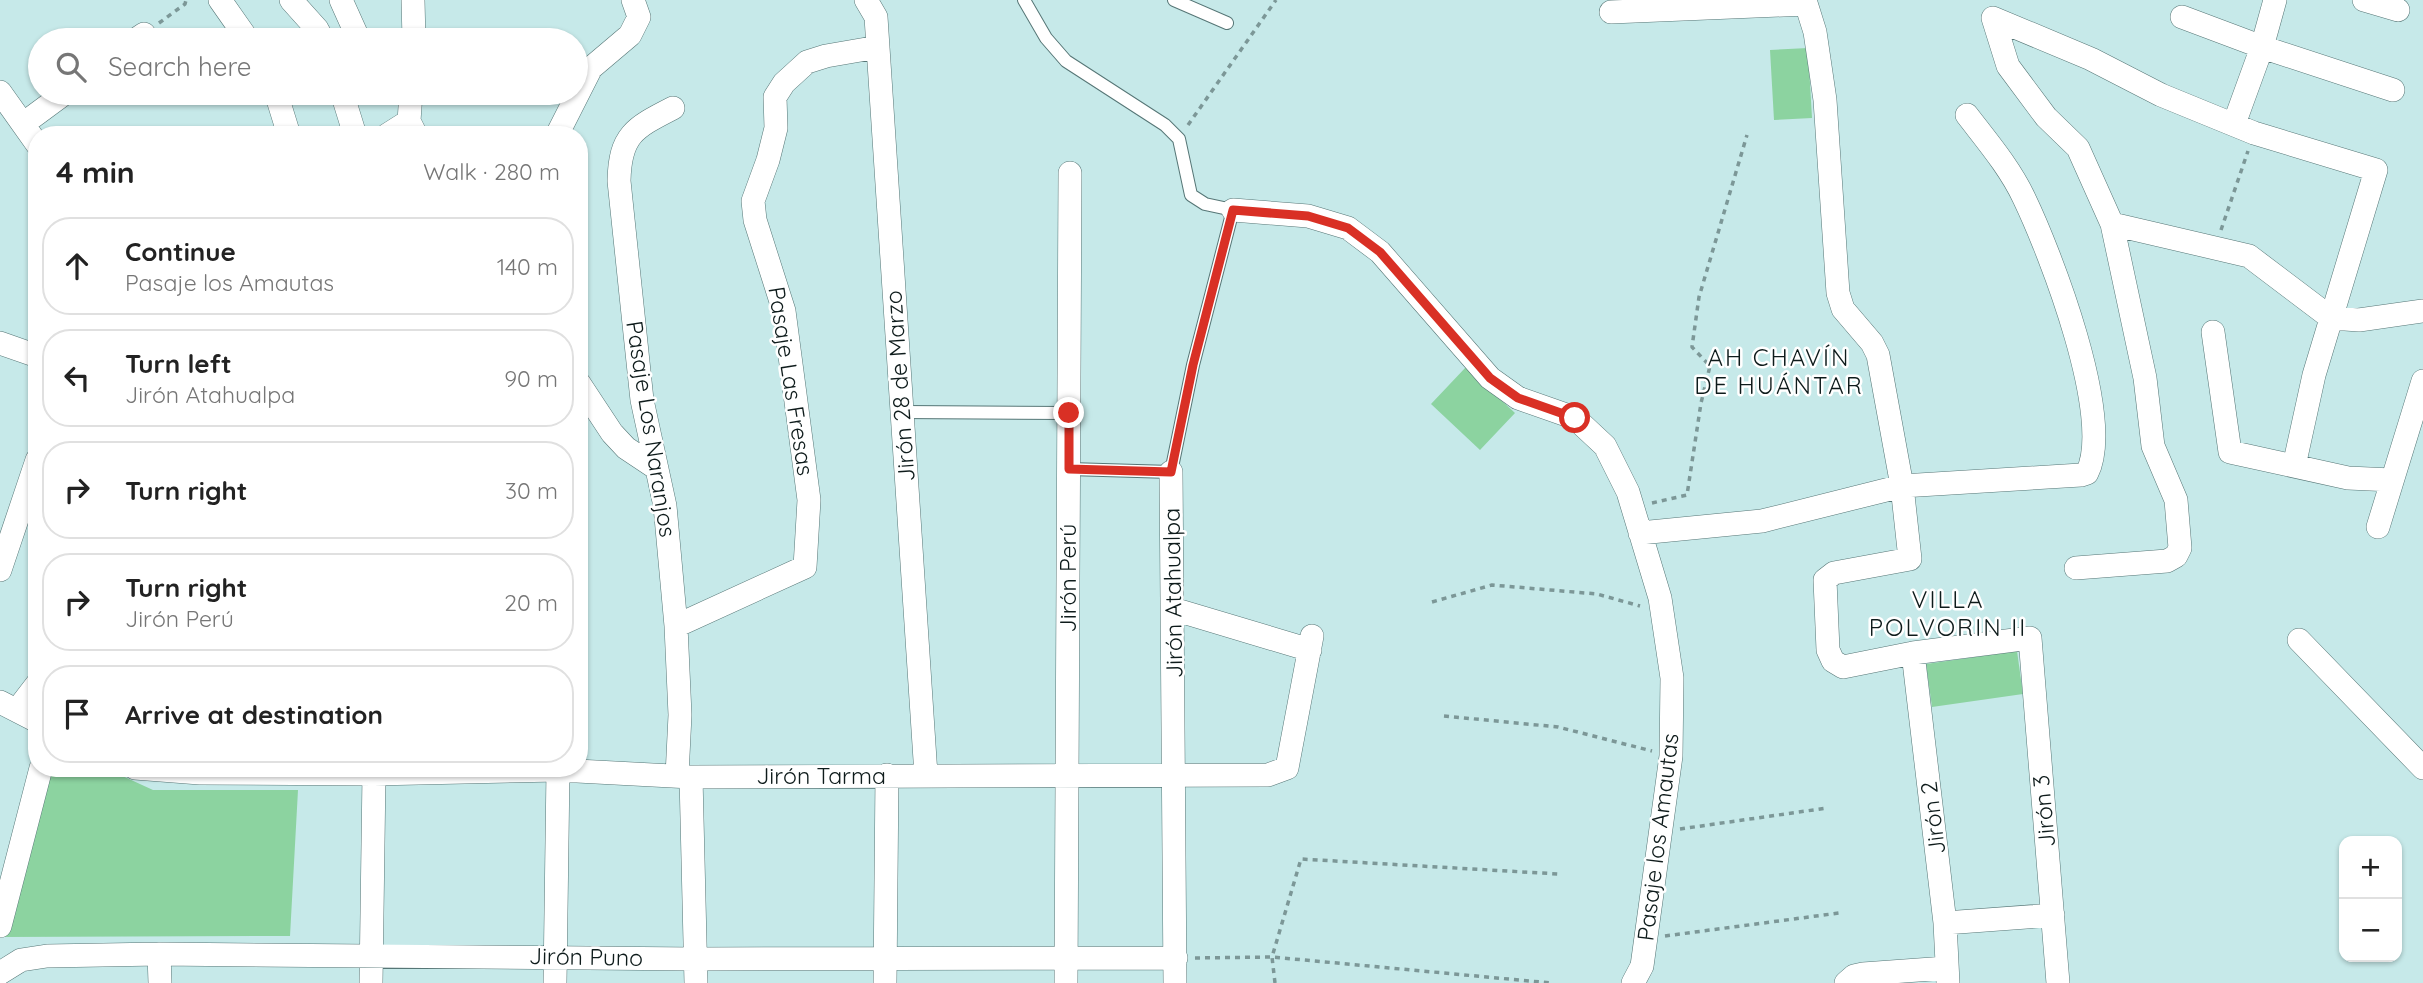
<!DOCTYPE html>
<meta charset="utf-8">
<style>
:root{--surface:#fff;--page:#f2f2f2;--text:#222;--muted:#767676;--line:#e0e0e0}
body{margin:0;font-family:Quicksand,sans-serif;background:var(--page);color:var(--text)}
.controls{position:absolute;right:21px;bottom:21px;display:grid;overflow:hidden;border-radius:14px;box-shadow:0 2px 5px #0004}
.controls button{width:63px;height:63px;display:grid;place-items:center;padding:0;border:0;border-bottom:2px solid var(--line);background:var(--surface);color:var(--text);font:35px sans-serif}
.stop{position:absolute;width:21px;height:21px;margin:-16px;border:5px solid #d93025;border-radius:50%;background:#fff}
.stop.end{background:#d93025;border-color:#fff;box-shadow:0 2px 7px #0008}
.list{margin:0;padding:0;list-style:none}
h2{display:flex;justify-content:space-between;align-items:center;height:91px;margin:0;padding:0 28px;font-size:30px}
h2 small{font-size:23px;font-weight:400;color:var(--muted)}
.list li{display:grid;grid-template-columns:46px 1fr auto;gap:21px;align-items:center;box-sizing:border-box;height:98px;margin:0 14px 14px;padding:0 14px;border:2px solid var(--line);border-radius:28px}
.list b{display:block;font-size:26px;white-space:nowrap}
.list p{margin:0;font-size:23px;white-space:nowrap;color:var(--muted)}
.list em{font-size:23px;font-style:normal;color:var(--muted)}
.icon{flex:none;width:38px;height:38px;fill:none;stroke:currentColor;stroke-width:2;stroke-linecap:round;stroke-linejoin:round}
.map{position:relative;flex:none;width:2423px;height:983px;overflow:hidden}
.search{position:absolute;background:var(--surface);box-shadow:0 2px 5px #0004;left:28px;top:28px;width:560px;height:77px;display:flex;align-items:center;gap:18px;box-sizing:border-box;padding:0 24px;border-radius:38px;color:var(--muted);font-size:26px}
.panel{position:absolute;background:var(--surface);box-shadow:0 2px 5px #0004;left:28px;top:126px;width:560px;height:651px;border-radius:28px}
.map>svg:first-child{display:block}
</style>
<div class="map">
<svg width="2423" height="983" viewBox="0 0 2423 983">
<rect width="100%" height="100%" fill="#c6e9e9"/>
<path fill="#8cd3a0" d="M 1808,48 L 1812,118 L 1774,120 L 1770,50 Z
M 1466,367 L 1515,413 L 1480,450 L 1431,404 Z
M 2017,651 L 2023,694 L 1932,707 L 1926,664 Z
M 42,768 L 105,768 L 153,790 L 298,790 L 290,936 L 0,937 Z"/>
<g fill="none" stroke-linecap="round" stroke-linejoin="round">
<defs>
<path id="lane" d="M 1024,0 L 1046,38 L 1066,61 L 1165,125 L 1179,139 L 1191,195 L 1205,204 L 1233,210 L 1193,365 L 1171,472 L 1069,469
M 1174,0 L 1227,23
M 902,412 L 1069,413"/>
<path id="street" d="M 220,0 L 248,40
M 291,0 L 317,29 L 323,40
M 341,0 L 359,40
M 413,0 L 414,40
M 866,0 L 876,17 L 926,775
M 1805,0 L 1815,32 L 1825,100 L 1838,293 L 1843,309 L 1872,343 L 1878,355 L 1902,486 L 1910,559 L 1834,573 L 1825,580 L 1828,650 L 1833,661 L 1843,667 L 1913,653 L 2030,638 L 2058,983
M 2364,0 L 2398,10
M 1611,12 L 1806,4
M 2182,17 L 2262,47 L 2393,90
M 135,40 L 144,34
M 0,92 L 37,144
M 276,93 L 289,135
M 342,93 L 355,135
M 411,93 L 409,121 L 416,135
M 673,108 C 634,128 620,135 619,181 L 642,400 L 665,506 L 676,626 L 680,715 L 677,776
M 23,124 L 65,93
M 2234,124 L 2262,47 L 2275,0
M 387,135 L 409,121
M 557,135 L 591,68 L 630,35 L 639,17 L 633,0
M 1233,210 L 1308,216 L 1348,228 L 1380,252 L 1490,378 L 1518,398 L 1575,418 L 1605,446 L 1628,492 L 1660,598 L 1672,678 L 1671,756 L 1642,966 L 1633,983
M 2213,332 L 2230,452 L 2348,478 L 2392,480
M 0,343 L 37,356
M 579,383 L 612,433 L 626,448 L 656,468
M 2294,466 L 2314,375 L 2376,170 L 2254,133 L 2161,95 L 2091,59 L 1993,18 L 2008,66 L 2046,117 L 2078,148 L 2112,224 L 2249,256 L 2331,318 L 2359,320 L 2423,311
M 1171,472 L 1175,983
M 2378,527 L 2423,381
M 1640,533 L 1762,521 L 1902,486 L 2081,475 L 2087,473 C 2115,419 2050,252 2024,198 C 2010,168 1987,141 1967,115
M 2076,568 L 2167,561 L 2176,556 L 2180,548 L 2176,500 L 2153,446 L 2145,378 L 2112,224
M 0,570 L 37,460
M 1173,609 L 1310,650
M 676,626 L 805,567 L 809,500 L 784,311 L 755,220 L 753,201 L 768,160 L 776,128 L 775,97 L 784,83 L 807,62 L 826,56 L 878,47
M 2299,640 L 2423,768
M 1913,653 L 1945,923 L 1948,983
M 0,702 L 37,721
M 17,710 L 37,684
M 135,768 L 200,773 L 374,774 L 558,770 L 691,777 L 1268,775 L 1287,768 L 1312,636
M 691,777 L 696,983
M 1945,923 L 2053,915
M 0,926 L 41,768
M 159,954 L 160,983
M 0,973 L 21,960 L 47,956 L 159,954 L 694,959 L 1176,958
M 371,983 L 374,774
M 555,983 L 558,770
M 885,983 L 887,775
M 1066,983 L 1070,173
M 1846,983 L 1854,976 L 1863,974 L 1946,968"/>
</defs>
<use href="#lane" stroke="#567676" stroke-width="14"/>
<use href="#street" stroke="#567676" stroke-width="24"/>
<path stroke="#7c9797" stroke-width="3.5" stroke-dasharray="5 5" stroke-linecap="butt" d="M 159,23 L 185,4 L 186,0
M 1188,125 L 1276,0
M 2221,230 L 2248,151
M 1652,503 L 1687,495 L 1701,403 L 1710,366 L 1692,347 L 1699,297 L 1747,135
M 1432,602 L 1492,585 L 1597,594 L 1640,606
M 1444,716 L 1558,727 L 1652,751
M 1680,829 L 1827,808
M 1665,936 L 1839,913
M 1195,958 L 1272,957 L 1551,983
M 1275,983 L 1272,957 L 1301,859 L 1558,874"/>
<use href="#lane" stroke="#fff" stroke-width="12"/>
<use href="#street" stroke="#fff" stroke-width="23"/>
</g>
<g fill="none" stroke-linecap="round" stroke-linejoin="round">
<path stroke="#d93025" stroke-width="9" d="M 1069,413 L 1069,469 L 1171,472 L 1193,365 L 1233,210 L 1308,216 L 1348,228 L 1380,252 L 1490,378 L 1518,398 L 1575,418"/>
</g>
<g text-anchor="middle" stroke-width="5" stroke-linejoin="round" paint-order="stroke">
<g font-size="23" fill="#0e1b1b" stroke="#fff">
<text transform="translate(791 381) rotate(81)" y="8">Pasaje Las Fresas</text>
<text transform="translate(900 386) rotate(-94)" y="8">Jirón 28 de Marzo</text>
<text transform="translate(651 429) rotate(81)" y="8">Pasaje Los Naranjos</text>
<text transform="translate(1068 578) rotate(-90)" y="8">Jirón Perú</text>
<text transform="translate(1173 593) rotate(-91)" y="8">Jirón Atahualpa</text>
<text x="821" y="784">Jirón Tarma</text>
<text transform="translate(2044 811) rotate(-95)" y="8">Jirón 3</text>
<text transform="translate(1933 818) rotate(-97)" y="8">Jirón 2</text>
<text transform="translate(1658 837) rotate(-83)" y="8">Pasaje los Amautas</text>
<text transform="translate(586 957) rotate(1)" y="8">Jirón Puno</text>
</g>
<g font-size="24" letter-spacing="2" fill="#0e1b1b" stroke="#fff">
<text x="1779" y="366">AH CHAVÍN<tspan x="1779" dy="28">DE HUÁNTAR</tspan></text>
<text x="1948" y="608">VILLA<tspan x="1948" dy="28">POLVORIN II</tspan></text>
</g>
</g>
</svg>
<div class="controls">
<button>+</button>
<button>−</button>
</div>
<div class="stop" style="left:1575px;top:418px"></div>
<div class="stop end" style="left:1069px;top:413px"></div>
<div class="search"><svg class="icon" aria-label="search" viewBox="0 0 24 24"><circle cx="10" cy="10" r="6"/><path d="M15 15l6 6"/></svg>Search here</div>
<section class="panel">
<h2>4 min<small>Walk · 280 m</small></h2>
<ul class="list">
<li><svg class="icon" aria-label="ahead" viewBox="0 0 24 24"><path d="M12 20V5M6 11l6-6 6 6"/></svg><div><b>Continue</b><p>Pasaje los Amautas</p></div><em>140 m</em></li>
<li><svg class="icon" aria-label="left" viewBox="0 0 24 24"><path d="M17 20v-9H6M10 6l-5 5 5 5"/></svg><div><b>Turn left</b><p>Jirón Atahualpa</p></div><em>90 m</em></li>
<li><svg class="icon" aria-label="right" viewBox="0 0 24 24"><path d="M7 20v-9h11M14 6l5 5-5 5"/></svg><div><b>Turn right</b></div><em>30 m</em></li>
<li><svg class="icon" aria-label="right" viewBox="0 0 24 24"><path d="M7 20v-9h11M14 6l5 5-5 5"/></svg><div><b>Turn right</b><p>Jirón Perú</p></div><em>20 m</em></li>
<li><svg class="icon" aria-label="arrive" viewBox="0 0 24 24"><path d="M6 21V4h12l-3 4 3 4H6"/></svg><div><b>Arrive at destination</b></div></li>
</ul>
</section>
</div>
